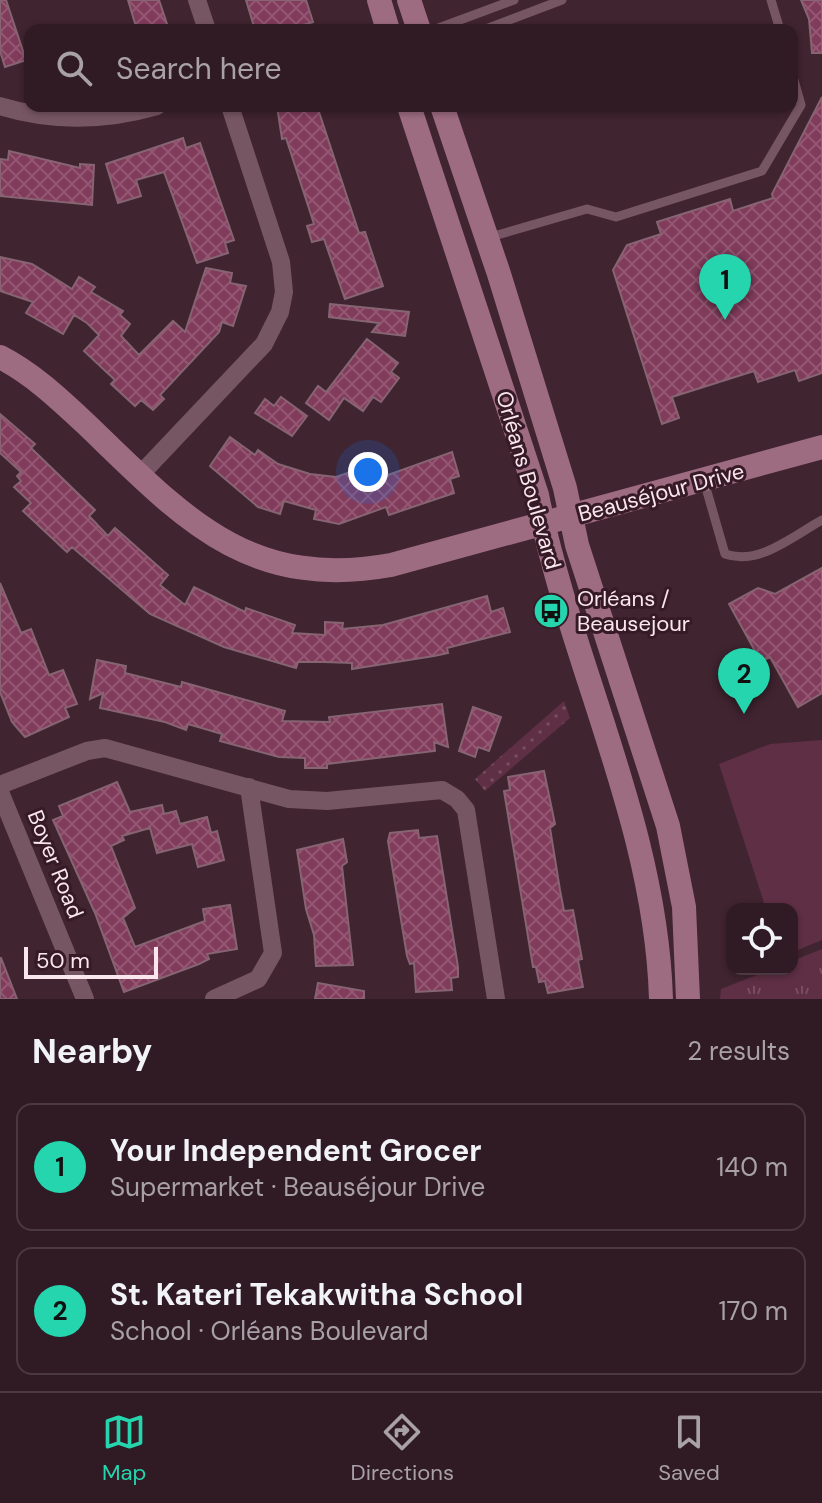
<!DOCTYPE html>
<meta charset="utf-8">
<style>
:root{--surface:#301b24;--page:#38242c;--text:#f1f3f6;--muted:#a8a1a6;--line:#4b3941;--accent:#24d5ae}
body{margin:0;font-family:"DM Sans",sans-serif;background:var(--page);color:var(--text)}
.controls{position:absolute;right:24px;bottom:24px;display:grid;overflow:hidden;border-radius:16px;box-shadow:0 2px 6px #0004}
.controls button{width:72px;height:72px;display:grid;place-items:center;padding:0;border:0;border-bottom:2px solid var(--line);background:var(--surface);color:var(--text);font:40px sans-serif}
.scale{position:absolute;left:24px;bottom:20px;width:134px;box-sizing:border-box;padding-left:8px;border:4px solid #fae6ed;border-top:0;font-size:22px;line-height:28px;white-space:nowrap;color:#fae6ed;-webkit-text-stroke:6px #361a26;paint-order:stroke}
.you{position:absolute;left:368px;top:472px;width:28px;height:28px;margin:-20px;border:6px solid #fff;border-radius:50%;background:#1a73e8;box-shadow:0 0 0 12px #1a73e833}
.badge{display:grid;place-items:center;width:52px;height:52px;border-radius:50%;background:var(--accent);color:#111;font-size:26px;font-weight:700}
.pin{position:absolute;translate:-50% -66px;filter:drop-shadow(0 2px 4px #0008)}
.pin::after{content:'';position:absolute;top:42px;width:28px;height:24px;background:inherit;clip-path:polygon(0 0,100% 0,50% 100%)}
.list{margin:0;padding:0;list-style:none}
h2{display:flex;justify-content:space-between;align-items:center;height:104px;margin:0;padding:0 32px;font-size:34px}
h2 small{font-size:26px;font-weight:400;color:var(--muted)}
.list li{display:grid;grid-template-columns:52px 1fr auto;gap:24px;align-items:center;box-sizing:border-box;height:128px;margin:0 16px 16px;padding:0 16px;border:2px solid var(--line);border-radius:16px}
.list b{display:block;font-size:30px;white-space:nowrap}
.list p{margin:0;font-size:26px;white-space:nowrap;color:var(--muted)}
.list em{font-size:26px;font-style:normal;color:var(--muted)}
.icon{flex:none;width:44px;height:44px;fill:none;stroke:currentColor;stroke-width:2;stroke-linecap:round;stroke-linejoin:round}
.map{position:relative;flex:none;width:822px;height:999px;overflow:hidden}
.search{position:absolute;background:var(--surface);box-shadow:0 2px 6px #0004;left:24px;right:24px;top:24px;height:88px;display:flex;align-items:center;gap:20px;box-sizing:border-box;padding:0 28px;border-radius:16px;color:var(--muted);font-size:30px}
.sheet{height:392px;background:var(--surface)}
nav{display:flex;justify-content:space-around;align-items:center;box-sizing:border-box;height:112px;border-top:2px solid var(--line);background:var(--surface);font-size:22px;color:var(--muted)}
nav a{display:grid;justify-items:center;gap:4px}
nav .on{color:var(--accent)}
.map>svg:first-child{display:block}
</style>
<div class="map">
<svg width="822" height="999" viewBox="0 0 822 999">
<defs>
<pattern id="grass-dots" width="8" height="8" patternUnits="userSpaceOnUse" patternTransform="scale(2)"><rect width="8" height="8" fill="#5f2f45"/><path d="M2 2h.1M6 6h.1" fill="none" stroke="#774d60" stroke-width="1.8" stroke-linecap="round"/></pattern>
<pattern id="park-tufts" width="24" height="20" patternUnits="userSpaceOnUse" patternTransform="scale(2)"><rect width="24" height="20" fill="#5f2f45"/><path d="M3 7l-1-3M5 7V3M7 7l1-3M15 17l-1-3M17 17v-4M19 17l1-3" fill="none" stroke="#774d60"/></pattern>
<pattern id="building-cross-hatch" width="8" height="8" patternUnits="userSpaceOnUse" patternTransform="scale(2)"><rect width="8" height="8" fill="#813b5b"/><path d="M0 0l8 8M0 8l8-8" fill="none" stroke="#945773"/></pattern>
</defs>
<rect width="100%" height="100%" fill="#402430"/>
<path fill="url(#grass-dots)" d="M 564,701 L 570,718 L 485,791 L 475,779 Z"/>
<path fill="url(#park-tufts)" d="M 822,949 L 822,999 L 720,999 L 721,989 L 772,969 L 792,969 L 792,961 Z"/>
<path fill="#5f2f45" d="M 822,740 L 822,940 L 793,952 L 792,909 L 766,909 L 719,764 L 770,744 Z"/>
<path fill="url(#building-cross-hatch)" stroke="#866472" stroke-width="2" d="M 0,0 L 6,0 L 26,60 L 5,67 L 0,51 Z
M 128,0 L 159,0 L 169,30 L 137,30 Z
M 246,0 L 306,0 L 313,22 L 287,30 L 255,30 Z
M 801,0 L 822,0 L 822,53 L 812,53 L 809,19 Z
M 822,97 L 822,373 L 799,381 L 795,370 L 758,382 L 754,371 L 672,397 L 679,418 L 662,424 L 613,270 L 627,245 L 661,234 L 657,222 L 730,199 L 733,211 L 773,198 L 772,194 Z
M 277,106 L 317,106 L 359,233 L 365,232 L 383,286 L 345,299 L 324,239 L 312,242 L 307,226 L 314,224 L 286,138 L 282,139 Z
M 183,138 L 186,148 L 200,143 L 234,240 L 225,243 L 228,253 L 197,263 L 164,172 L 136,180 L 141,196 L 118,203 L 106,164 Z
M 9,151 L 80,168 L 80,164 L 94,165 L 92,205 L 0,196 L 0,159 L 8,160 Z
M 0,257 L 32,264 L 72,289 L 79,277 L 95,287 L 91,292 L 123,311 L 120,315 L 130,324 L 121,336 L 139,355 L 173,321 L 185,332 L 206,268 L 232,273 L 230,283 L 246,286 L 233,326 L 222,322 L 219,332 L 160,395 L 164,399 L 153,410 L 141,400 L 135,406 L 111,384 L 115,380 L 84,351 L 99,335 L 87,323 L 74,315 L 63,334 L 26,313 L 33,302 L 0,291 Z
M 330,304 L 409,312 L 405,336 L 372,332 L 379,323 L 329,317 Z
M 367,339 L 398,363 L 391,372 L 399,378 L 381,402 L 373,397 L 363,411 L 344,398 L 329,420 L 306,403 L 318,386 L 326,392 Z
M 281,397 L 307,416 L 292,436 L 255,413 L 265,399 L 274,406 Z
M 0,414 L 35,444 L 31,448 L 95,510 L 89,516 L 108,536 L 115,528 L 168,575 L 160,585 L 185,605 L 194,587 L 245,612 L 246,608 L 295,625 L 292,633 L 325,635 L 325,622 L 343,623 L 342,629 L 383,625 L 487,596 L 491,612 L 503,608 L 510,632 L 447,648 L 448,653 L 434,656 L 352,669 L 352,663 L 324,662 L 298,662 L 296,668 L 224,647 L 150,614 L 72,547 L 67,552 L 23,511 L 31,503 L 14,487 L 21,481 L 17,476 L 21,472 L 0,453 Z
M 230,437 L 255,455 L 258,450 L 278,464 L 310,474 L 336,477 L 359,469 L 362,479 L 386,470 L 388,475 L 452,452 L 459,476 L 450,479 L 454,493 L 389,515 L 386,507 L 339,524 L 314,519 L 316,510 L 284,501 L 280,514 L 258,507 L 210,466 Z
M 822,568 L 822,693 L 798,707 L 770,657 L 761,662 L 729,604 L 758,588 L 775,594 Z
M 0,583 L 21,633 L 31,629 L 49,675 L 63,670 L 77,704 L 65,708 L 69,717 L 25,737 L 12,722 L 0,692 Z
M 97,660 L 126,666 L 125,673 L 181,687 L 182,682 L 285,711 L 282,721 L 330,722 L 329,717 L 442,704 L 448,747 L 434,742 L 435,751 L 327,764 L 327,768 L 305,768 L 305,758 L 279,757 L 220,741 L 222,734 L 188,724 L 186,730 L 165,722 L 100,708 L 103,693 L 90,699 Z
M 473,707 L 501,717 L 489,751 L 478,747 L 475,757 L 459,751 Z
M 544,771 L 555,824 L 550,828 L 560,890 L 564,911 L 573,910 L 582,959 L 578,960 L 583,987 L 548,993 L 545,981 L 539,982 L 536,967 L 533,967 L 504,791 L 510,790 L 508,777 Z
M 117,782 L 130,812 L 162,805 L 164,814 L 176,811 L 180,824 L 207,817 L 211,833 L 217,831 L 224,860 L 198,867 L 192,844 L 157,853 L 150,828 L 122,836 L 124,840 L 111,846 L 135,908 L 123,918 L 135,947 L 205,921 L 203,909 L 230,905 L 237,949 L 207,954 L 209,959 L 199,964 L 124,992 L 95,913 L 53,820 L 63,816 L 59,806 Z
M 418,830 L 419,838 L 437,836 L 458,967 L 458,977 L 451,978 L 452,990 L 416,992 L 414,963 L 410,964 L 407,956 L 388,841 L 390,833 Z
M 343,839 L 347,862 L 342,866 L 353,965 L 316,966 L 314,935 L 306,909 L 297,850 Z
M 0,958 L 1,958 L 17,999 L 0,999 Z
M 318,983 L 364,991 L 364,999 L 315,999 Z"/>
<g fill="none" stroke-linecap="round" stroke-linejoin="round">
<path stroke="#775663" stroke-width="9" d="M 771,0 L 780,30
M 433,30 L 514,0
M 483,30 L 562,0
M 487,238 L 587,209 L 616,217 L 762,171 L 801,105 L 792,73
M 704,481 L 725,554 C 759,566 793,536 822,520"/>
<path stroke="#775663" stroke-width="18" d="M 197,0 L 207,30
M 0,106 C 52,122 105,121 157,106
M 140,475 L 264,344 L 280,312 L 284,292 L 281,262 L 230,106
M 0,785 L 87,751 L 105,748 L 289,799 L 327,801 L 442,790 L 457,799 L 466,810 L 496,999
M 0,792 L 85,999
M 214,999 L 258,979 L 273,953 L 249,787"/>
<path stroke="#9e6c81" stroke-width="24" d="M 379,0 L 388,30
M 409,0 L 419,30
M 409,106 L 537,495 C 571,665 656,824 661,999
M 442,106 L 499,274 L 565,488 L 577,545 L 668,826 L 684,907 L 688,999
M 0,357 C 33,374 59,399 86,424 C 181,515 246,591 391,565 L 822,447"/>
</g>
<defs>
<symbol id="bus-disc" viewBox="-11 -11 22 22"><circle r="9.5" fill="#24d5ae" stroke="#361a26"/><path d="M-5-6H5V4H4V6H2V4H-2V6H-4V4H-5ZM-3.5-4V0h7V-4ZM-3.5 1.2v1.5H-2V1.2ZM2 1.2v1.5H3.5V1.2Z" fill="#111"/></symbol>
</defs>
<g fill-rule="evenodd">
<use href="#bus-disc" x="531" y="591" width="40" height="40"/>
</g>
<g text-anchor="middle" stroke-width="6" stroke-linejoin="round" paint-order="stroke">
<g font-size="22" fill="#fae6ed" stroke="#361a26">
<text transform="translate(529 480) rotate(74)" y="8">Orléans Boulevard</text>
<text transform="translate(661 492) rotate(-15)" y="8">Beauséjour Drive</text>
<text transform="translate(56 864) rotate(68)" y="8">Boyer Road</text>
</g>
<g font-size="22" fill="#fae6ed" stroke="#361a26" text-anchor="start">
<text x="577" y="606">Orléans /<tspan x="577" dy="25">Beausejour</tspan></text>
</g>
</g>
</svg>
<div class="controls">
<button><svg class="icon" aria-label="locate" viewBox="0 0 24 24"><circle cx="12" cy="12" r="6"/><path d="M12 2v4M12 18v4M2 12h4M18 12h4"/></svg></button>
</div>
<div class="scale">50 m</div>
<div class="you"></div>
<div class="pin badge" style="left:725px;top:320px">1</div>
<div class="pin badge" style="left:744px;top:714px">2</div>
<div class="search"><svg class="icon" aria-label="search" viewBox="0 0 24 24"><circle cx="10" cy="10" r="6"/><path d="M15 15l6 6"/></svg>Search here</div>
</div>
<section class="sheet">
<h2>Nearby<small>2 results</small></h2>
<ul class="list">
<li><span class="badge">1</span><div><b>Your Independent Grocer</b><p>Supermarket · Beauséjour Drive</p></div><em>140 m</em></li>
<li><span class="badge">2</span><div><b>St. Kateri Tekakwitha School</b><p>School · Orléans Boulevard</p></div><em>170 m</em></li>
</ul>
</section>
<nav>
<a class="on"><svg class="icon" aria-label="map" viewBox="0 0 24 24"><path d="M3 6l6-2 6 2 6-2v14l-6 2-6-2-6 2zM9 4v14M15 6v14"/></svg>Map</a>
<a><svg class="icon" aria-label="directions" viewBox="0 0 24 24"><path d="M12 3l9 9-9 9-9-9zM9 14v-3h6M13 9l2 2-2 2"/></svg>Directions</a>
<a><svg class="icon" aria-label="saved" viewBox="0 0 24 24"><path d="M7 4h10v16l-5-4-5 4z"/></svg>Saved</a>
</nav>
